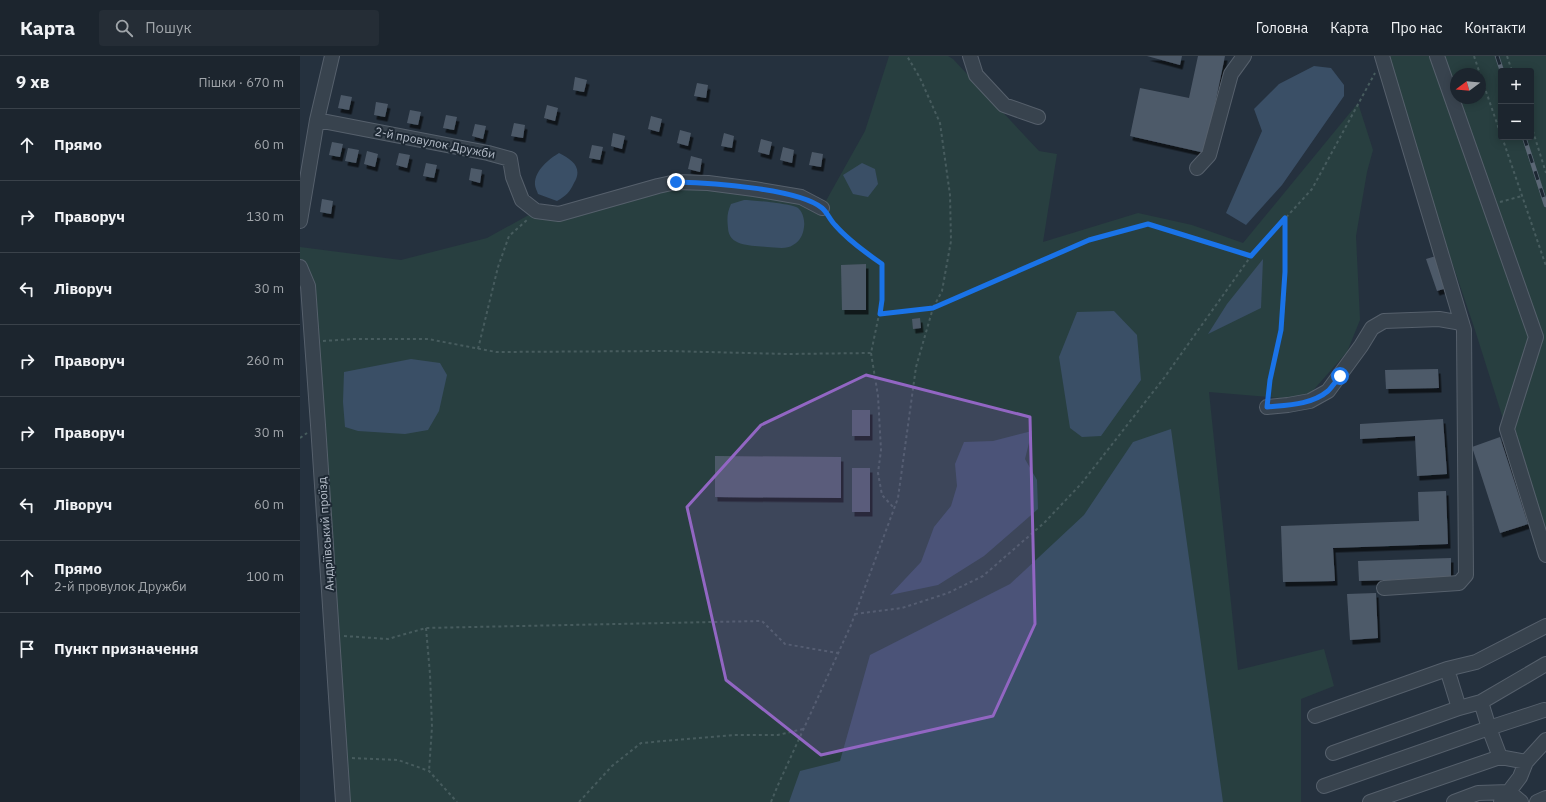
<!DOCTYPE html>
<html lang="uk">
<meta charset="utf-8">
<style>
:root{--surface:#1c252e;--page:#252d36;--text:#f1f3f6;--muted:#a0a5aa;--line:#3a424a}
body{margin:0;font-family:"IBM Plex Sans",sans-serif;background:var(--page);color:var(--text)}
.controls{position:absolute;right:12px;top:12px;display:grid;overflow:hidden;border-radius:4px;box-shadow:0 2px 10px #0003}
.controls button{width:36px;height:36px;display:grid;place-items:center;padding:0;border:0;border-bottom:1px solid var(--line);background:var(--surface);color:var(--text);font:20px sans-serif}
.compass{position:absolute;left:1150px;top:12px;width:36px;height:36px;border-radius:50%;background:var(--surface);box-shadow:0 2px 10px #0003;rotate:254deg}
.stop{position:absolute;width:12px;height:12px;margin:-9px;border:3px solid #1a73e8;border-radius:50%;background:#fff}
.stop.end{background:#1a73e8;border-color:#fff;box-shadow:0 1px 4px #0008}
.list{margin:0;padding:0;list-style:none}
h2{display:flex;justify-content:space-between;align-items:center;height:52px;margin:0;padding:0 16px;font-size:17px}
h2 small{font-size:13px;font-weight:400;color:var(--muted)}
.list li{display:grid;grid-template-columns:26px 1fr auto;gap:12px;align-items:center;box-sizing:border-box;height:72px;padding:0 16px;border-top:1px solid var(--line)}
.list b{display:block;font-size:15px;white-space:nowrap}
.list p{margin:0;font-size:13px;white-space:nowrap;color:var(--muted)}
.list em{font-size:13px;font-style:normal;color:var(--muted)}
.icon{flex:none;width:22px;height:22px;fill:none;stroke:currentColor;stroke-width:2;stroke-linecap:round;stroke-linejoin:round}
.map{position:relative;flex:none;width:1246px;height:746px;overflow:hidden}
header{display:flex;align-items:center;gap:24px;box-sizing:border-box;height:56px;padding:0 20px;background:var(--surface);border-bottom:1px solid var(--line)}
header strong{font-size:19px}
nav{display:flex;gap:22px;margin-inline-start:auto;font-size:14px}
.search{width:280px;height:36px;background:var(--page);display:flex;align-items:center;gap:10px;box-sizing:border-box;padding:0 14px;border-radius:4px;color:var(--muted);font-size:15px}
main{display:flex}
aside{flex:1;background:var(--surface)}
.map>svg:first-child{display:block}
</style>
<header>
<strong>Карта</strong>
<div class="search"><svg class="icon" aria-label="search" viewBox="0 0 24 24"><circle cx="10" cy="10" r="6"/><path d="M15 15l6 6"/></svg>Пошук</div>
<nav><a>Головна</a><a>Карта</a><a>Про нас</a><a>Контакти</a></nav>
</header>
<main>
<aside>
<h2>9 хв<small>Пішки · 670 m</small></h2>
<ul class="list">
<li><svg class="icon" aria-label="ahead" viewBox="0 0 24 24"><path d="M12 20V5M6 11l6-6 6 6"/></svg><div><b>Прямо</b></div><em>60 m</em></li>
<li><svg class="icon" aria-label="right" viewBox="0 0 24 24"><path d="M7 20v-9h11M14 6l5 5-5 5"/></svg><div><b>Праворуч</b></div><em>130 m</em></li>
<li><svg class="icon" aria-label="left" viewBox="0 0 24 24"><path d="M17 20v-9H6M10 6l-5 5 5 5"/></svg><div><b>Ліворуч</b></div><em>30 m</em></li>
<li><svg class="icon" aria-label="right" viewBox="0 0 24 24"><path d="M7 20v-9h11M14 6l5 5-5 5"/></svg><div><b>Праворуч</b></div><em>260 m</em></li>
<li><svg class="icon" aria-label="right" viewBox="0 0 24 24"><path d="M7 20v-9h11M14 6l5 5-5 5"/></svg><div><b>Праворуч</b></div><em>30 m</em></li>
<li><svg class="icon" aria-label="left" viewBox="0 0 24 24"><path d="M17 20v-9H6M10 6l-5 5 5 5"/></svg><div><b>Ліворуч</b></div><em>60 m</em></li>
<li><svg class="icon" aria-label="ahead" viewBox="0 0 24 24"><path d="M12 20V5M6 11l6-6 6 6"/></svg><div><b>Прямо</b><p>2-й провулок Дружби</p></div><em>100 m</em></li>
<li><svg class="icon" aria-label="arrive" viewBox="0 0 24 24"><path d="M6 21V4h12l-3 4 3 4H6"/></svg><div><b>Пункт призначення</b></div></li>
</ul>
</aside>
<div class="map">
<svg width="1246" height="746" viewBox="0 0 1246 746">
<defs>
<filter id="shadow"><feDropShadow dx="2.5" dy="4.5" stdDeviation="0" flood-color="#0009"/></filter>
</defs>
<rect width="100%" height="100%" fill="#25313e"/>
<path fill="#283f40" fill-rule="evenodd" d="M 589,0 L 648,0 L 653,3 L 739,95 L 757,98 L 743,186 L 838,157 L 892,169 L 943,187 L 1058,47 L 1073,94 L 1067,116 L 1056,180 L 1060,264 L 1047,296 L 1009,339 L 980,342 L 909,336 L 938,614 L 1024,593 L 1034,630 L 1001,643 L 1001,746 L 43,746 L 0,211 L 0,191 L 101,204 L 187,182 L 236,155 L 259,158 L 358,130 L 408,127 L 522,152 L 565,75 Z
M 1082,0 L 1246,0 L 1246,499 L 1175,274 ZM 1201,15 L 1231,15 L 1231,81 L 1201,81 ZM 1156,18 L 1180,18 L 1180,42 L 1156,42 Z"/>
<path fill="#3a4f66" d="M 1014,10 L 1031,12 L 1044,29 L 1044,40 L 982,129 L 946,169 L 926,157 L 962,75 L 954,53 L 979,28 Z
M 259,97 C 273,104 283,112 274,127 C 269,137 267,139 257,145 L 238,138 C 237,135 235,131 235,129 C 234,115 249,103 259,97 Z
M 562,107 L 575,113 L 578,128 L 568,141 L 553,138 L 543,119 Z
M 444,144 C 452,144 493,148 498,152 C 503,156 505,165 504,171 C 503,179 500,185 493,189 C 486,194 475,191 467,191 C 451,189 429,191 428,172 C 427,162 427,157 431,148 Z
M 963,203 L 961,252 L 908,278 L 927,248 Z
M 814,255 L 837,279 L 841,324 L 801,380 L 782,381 L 770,372 L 759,301 L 777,256 Z
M 111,303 L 140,307 L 147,319 L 139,355 L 128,374 L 105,378 L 58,375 L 45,371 L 43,346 L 44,316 Z
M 871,373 L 923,746 L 489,746 L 500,715 L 540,705 L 570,599 L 710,528 L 784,459 L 833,386 Z
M 732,375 L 725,403 L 737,424 L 738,453 L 684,500 L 638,529 L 590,539 L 621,506 L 634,471 L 651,450 L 657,430 L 655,408 L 664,386 L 693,385 Z"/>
<path fill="#4e5a69" filter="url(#shadow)" d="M 847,0 L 882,0 L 880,9 Z
M 898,0 L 925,0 L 905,97 L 830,80 L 840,32 L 889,42 Z
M 275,21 L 287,24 L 284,36 L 273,34 Z
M 397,27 L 408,29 L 406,42 L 394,40 Z
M 41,39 L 52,41 L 49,54 L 38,52 Z
M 76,46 L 88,48 L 85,61 L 74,59 Z
M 247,49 L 258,52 L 255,65 L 244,62 Z
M 110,54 L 121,56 L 118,69 L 107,67 Z
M 146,59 L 157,61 L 154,74 L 143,72 Z
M 351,60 L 362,63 L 359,76 L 348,73 Z
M 214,67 L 225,69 L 223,82 L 211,80 Z
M 175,68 L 186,70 L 183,83 L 172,80 Z
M 380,74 L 391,77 L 388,90 L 377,87 Z
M 313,77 L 325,80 L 322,93 L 311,90 Z
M 424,77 L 434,80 L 432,92 L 421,90 Z
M 461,83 L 472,86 L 469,99 L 458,96 Z
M 32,86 L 43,88 L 40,101 L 29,99 Z
M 292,89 L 303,91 L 300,104 L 289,102 Z
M 483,91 L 494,94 L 492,107 L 480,104 Z
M 48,92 L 59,94 L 56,107 L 45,105 Z
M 67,95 L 78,98 L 75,111 L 64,108 Z
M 512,96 L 523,98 L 521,111 L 509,109 Z
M 99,97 L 110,99 L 107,112 L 96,109 Z
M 391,100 L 402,103 L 400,116 L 388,113 Z
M 126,107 L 137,109 L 134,122 L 123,120 Z
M 171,112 L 182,114 L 180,127 L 169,124 Z
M 22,143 L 33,145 L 31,158 L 20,156 Z
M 1136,200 L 1147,232 L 1137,235 L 1126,203 Z
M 566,208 L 566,254 L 542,254 L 541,209 Z
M 620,262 L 621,272 L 613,273 L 612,263 Z
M 1138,313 L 1139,332 L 1086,333 L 1085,314 Z
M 552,354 L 570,354 L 570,380 L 552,380 Z
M 1143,363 L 1147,418 L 1117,420 L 1115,380 L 1060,383 L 1060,368 Z
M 1200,381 L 1228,468 L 1200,477 L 1172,391 Z
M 415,400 L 541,401 L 541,442 L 415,441 Z
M 552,412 L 570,412 L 570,456 L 552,456 Z
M 1146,435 L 1148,488 L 1033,492 L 1035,525 L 983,526 L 981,470 L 1119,465 L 1118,436 Z
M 1151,502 L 1151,522 L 1059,525 L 1058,505 Z
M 1076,537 L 1078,582 L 1050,584 L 1047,538 Z"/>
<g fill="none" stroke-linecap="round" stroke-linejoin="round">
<defs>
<path id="minor" d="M 670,0 L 676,19 L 704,49 L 738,61
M 1082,0 L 1164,274 L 1166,519 L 1159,527 L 1084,532
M 1137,0 L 1236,281 L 1207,373 L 1246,499
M 17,64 L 188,97 L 210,103 L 213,121 L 222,144 L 236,155 L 259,158 L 358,130 L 376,126 L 408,127 L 454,133 L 501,141 L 522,152
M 897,112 L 909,99 L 931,18 L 944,0
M 0,165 L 17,64 L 32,0
M 0,211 L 8,230 L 18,369 L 43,746
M 967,351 L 988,349 L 1010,345 L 1028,335 L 1061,290 L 1072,272 L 1084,265 L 1139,263 L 1162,267
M 1147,613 L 1176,606 L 1246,570
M 1181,646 L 1246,608
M 1015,660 L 1147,613 L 1159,652
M 1033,697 L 1159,652 L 1181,646 L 1189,672 L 1244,654
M 1024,730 L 1189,672 L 1200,701
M 1070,746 L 1200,701 L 1226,706
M 1154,746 L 1178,737 L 1209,736 L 1221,746
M 1201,746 L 1220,721 L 1226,706 L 1246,684
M 1237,746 L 1246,742"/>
</defs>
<use href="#minor" stroke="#56606c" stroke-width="16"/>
<path stroke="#475c5e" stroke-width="2" stroke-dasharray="3 3" stroke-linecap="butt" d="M 1174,0 L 1180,18
M 1207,0 L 1212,15
M 1180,18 L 1201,79
M 1231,69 L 1246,117
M 1202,81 L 1246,210
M 1200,146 L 1222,140
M 580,258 L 633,252 L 642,235 L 651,185 L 650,139 L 640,67 L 620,22 L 607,0
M 23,285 L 54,283 L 128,283 L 196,296 L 367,295 L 487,298 L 571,297 L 582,244 L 582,208 C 563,195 543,180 529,161
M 178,293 L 198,211 L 209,180 L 228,163
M 571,297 L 578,340 L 581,394 L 578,417 L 582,439 L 594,452
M 968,340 C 970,317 978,296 981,273 C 987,237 985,199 985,162
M 0,382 L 7,377
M 555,558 L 602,552 L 648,537 L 683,520 L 744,467 L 781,428 L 864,322 L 951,200 L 1012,133 L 1075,17
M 126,572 L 130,618 L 132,671 L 129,715
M 44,580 L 88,583 L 126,572 L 462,565 L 485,588 L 538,597
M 52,702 L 98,704 L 129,715 L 157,746
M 279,746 L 312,710 L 341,687 L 434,679 L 478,679 L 503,673
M 471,746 L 478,729 L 551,569 L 598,442 L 616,311 L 633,252 L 789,184 L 848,168 L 951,200"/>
<use href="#minor" stroke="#38434e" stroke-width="14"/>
<defs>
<path id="rail" d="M 1197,0 L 1202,15
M 1224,81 L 1246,149"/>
</defs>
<use href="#rail" stroke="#5b6775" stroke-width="4.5"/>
<use href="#rail" stroke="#1d2833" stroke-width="3" stroke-dasharray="9" stroke-linecap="butt"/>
</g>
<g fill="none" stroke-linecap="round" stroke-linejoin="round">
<path stroke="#1a73e8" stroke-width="5" d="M 376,126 C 409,127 497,132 522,152 C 527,156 530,164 535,169 C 548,184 566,197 582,208 L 582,244 L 580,258 L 633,252 L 789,184 L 848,168 L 951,200 L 985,162 L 985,216 L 981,274 L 970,324 L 967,351 C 988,349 1011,349 1028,335 C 1032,331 1036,325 1040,320"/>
</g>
<path fill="#9266c3" fill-opacity="0.2" stroke="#9266c3" stroke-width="3" stroke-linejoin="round" d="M 566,319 L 730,361 L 735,568 L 693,660 L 521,699 L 426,624 L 387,451 L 461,369 Z"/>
<g text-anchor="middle" stroke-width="4" stroke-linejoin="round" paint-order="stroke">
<g font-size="12" fill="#b5bdc9" stroke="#1d2833">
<text transform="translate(135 87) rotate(11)" y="4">2-й провулок Дружби</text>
<text transform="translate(26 478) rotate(-94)" y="4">Андріївський проїзд</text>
</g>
</g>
</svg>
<div class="controls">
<button>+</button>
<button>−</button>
</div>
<svg class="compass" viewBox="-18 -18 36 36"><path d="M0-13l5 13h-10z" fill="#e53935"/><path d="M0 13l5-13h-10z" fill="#a0a5aa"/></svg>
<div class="stop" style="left:1040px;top:320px"></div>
<div class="stop end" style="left:376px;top:126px"></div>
</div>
</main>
